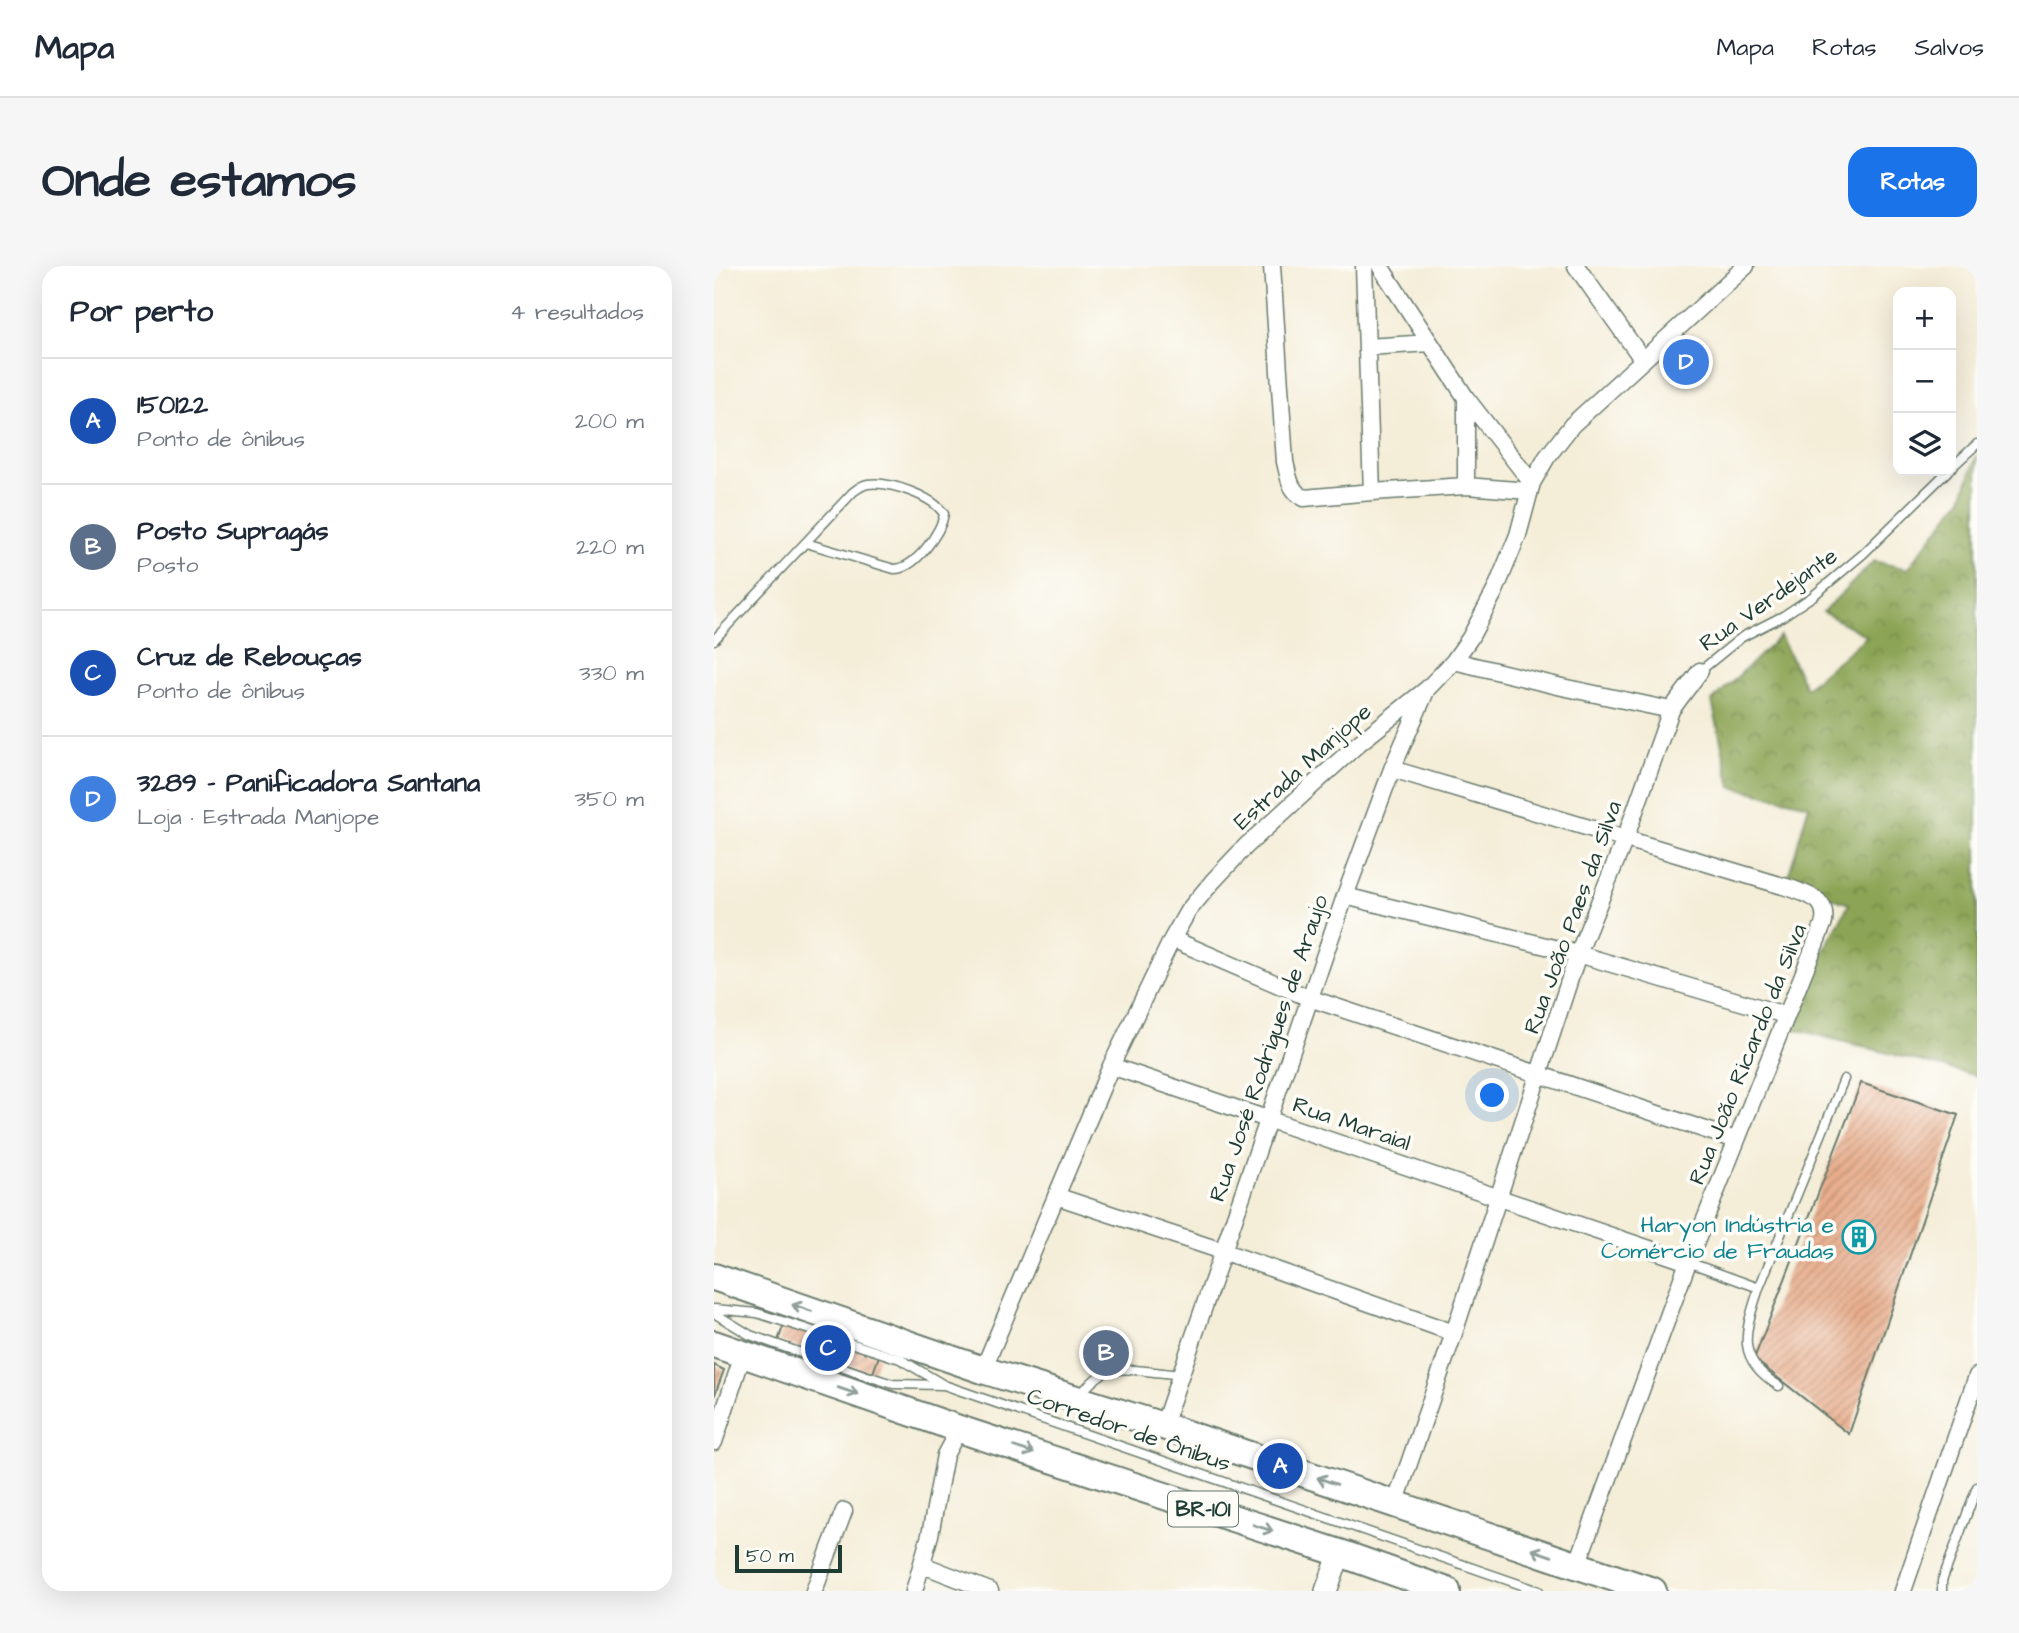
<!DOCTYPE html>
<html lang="pt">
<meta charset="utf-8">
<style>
:root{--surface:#fff;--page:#f6f6f7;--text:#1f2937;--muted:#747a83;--line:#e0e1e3;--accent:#1a73e8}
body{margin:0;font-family:"Architects Daughter",sans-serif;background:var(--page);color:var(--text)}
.controls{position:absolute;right:21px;top:21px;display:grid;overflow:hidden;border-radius:14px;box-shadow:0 7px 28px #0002}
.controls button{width:63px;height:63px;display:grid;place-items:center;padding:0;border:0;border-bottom:2px solid var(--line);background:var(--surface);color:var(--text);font:35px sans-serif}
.scale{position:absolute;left:21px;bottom:18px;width:107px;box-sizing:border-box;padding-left:7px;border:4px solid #1f3d34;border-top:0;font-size:19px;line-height:24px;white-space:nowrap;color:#1f3d34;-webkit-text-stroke:5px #fdfcf7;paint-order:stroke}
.you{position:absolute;left:779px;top:830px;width:24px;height:24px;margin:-18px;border:5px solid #fff;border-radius:50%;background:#1a73e8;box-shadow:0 0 0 10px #1a73e833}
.badge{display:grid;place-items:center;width:46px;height:46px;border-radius:50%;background:var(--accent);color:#fff;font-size:23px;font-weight:700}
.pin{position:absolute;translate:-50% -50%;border:4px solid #fff;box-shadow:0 2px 7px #0006}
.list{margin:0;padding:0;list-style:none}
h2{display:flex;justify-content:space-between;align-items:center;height:91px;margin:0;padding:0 28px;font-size:30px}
h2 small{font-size:23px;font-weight:400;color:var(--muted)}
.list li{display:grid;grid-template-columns:46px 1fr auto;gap:21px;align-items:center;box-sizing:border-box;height:126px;padding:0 28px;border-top:2px solid var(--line)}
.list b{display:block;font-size:26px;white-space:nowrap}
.list p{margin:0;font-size:23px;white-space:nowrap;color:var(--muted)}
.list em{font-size:23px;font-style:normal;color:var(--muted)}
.icon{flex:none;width:38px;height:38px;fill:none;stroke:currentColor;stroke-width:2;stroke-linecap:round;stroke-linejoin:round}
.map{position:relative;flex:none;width:1263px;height:1325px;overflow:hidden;border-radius:21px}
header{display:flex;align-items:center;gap:42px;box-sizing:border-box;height:98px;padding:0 35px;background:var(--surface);border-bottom:2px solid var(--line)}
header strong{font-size:33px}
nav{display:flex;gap:38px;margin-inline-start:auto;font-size:24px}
.intro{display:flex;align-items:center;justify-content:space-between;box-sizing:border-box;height:168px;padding:0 42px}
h1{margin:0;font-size:49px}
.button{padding:18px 32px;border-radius:21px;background:var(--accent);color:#fff;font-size:24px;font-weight:700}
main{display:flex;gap:42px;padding:0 42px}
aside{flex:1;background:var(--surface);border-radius:21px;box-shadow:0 7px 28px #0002}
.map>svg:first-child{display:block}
</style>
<header>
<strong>Mapa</strong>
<nav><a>Mapa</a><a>Rotas</a><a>Salvos</a></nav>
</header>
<div class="intro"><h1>Onde estamos</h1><a class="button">Rotas</a></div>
<main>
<aside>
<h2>Por perto<small>4 resultados</small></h2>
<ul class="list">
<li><span class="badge" style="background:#1a4fb4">A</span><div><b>150122</b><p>Ponto de ônibus</p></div><em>200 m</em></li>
<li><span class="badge" style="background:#5c6f8a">B</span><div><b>Posto Supragás</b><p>Posto</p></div><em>220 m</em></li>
<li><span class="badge" style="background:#1a4fb4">C</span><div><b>Cruz de Rebouças</b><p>Ponto de ônibus</p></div><em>330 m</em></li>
<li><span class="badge" style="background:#3f7fe0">D</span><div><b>3289 - Panificadora Santana</b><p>Loja · Estrada Manjope</p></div><em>350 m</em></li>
</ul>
</aside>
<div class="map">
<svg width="1263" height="1325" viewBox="0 0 1263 1325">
<defs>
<pattern id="forest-crowns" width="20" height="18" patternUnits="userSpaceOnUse" patternTransform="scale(1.75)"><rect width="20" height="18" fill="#8ca454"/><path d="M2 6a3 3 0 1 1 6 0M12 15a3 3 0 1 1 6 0" fill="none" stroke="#728746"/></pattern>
<pattern id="building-hatch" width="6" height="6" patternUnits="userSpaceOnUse" patternTransform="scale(1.75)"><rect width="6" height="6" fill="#e9ae8d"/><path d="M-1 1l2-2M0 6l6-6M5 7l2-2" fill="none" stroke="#bc8f74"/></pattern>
</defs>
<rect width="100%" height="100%" fill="#fdfcf7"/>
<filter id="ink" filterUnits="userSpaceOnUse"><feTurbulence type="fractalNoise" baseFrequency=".0143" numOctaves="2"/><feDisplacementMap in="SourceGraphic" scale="14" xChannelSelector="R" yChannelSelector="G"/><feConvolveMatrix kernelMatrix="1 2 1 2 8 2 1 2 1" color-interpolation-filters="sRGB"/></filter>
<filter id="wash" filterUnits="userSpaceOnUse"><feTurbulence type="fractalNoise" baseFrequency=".00686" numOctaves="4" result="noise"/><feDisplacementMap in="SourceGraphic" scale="28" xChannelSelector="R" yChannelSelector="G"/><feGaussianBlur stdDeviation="1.57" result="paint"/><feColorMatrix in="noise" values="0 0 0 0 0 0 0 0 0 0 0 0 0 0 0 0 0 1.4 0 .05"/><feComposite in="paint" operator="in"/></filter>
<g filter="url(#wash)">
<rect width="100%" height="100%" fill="#f4edd8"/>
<path fill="url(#forest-crowns)" stroke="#567044" stroke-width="2" d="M 1263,188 L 1263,810 L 1069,760 L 1135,638 L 1073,615 L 1095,539 L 1017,521 L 998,435 L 1066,370 L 1092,422 L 1153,370 L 1109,346 L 1160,295 L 1193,303 L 1248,232 Z"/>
<g id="blocks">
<path fill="url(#building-hatch)" d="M 1147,817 L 1244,849 L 1135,1168 L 1040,1093 Z
M 70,1058 L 165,1090 L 159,1107 L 64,1075 Z
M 0,1099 L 10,1104 L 0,1131 Z"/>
</g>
</g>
<g filter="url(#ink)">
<use href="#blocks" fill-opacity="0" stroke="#6a7b6d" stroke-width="2"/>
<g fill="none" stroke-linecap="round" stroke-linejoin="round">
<defs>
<path id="service" d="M 1237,202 L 1263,178
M 0,374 L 139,226 C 144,222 148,219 154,218 C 175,215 219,230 230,248 C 227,267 201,303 180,303 L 92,277
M 986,405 L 1028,371 L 1069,350 L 1099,330 L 1149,288 L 1234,205
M 974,996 L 1045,1022
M 0,1043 L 43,1047 L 186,1093 L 230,1119 L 825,1325
M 0,1047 L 36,1069 L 150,1109 L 179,1118 L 228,1119
M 1065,1120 C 1020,1092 1031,1066 1045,1022 L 1130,813
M 366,1128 C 373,1121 382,1110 392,1106 C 410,1100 447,1107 466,1109
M 1228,1325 L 1228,1315 L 1263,1221"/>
<path id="minor" d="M 558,0 L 571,196 C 575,211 575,224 590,232 L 658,226
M 650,0 L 658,226 L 752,220 L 815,225
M 666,0 L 752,132 L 818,217
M 862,0 L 929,94
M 653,81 L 716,77
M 752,220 L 752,132
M 740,395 L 848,421 L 957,444
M 678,503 L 1079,623 C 1097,630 1113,633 1110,656 L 974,996 L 863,1299
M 631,630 L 864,688 L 1071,749
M 458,673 L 595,732 L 1022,874
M 397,800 L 974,996
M 342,930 L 508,985 L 740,1067
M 269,1104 L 397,800 L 458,673 L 474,645 L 499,615 L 532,580 L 645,477 L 713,423 L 740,395 L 756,372 L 781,325 L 804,269 L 818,217 L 833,191 L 858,159 L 1032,0
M 449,1160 L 631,630 L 678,503 L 712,425
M 0,1176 L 29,1088
M 681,1238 L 740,1067 L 864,688 L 911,573 L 957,444 L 986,405
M 209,1299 L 276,1325
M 100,1325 L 130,1245
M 200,1325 L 216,1269 L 231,1189 L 245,1163
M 1189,1325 L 1263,1110"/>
<path id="secondary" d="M 612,1325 L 626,1287"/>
<path id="trunk" d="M 0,1011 L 269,1104 L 449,1160 L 939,1325
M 0,1078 L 245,1163 L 626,1287 L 733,1325"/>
</defs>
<use href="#service" stroke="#6a7b6d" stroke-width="11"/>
<use href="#minor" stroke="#6a7b6d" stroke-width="19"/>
<use href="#secondary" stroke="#6a7b6d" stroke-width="24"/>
<use href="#trunk" stroke="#6a7b6d" stroke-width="30"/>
<use href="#service" stroke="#fff" stroke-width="8"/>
<use href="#minor" stroke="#fff" stroke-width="16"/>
<use href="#secondary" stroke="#fff" stroke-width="21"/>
<use href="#trunk" stroke="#fff" stroke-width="26"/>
</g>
<defs><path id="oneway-shaft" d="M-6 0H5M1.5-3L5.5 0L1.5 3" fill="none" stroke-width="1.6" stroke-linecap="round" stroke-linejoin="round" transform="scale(1.75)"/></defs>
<g stroke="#8f9e9a">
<use href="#oneway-shaft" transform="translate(88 1042) rotate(-161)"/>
<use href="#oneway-shaft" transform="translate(134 1125) rotate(19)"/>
<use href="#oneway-shaft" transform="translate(310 1184) rotate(18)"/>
<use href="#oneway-shaft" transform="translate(613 1215) rotate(-161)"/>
<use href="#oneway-shaft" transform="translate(549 1262) rotate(18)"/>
<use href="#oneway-shaft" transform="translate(828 1287) rotate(-161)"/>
</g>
</g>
<defs>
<symbol id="building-ring" viewBox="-11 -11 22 22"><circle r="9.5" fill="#fdfcf7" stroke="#0f9aa8" stroke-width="1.5"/><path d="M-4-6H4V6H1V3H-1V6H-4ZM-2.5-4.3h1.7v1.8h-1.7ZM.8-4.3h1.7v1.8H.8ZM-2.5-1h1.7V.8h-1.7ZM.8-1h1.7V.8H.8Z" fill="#0f9aa8"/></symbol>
</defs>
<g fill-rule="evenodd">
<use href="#building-ring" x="1126" y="952" width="38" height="38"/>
</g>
<g text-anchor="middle" stroke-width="7" stroke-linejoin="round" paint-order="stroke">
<rect fill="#fdfcf7" stroke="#62766e" stroke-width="2" x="454" y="1225.5" width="70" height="35" rx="5"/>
<g font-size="21" font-weight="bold" fill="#1f3d34">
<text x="489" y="1250">BR-101</text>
</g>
<g font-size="23" fill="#1f3d34" stroke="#fdfcf7">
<text transform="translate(1054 333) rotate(-35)" y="8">Rua Verdejante</text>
<text transform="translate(588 500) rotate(-42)" y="8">Estrada Manjope</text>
<text transform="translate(858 651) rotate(-70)" y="8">Rua João Paes da Silva</text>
<text transform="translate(554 782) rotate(-71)" y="8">Rua José Rodrigues de Araujo</text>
<text transform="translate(1033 788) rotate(-68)" y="8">Rua João Ricardo da Silva</text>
<text transform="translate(638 857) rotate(19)" y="8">Rua Maraial</text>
<text transform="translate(415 1163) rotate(19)" y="8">Corredor de Ônibus</text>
</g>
<g font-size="23" fill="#0d838f" stroke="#fdfcf7" text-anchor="end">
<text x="1120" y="966">Haryon Indústria e<tspan x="1120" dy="26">Comércio de Fraudas</tspan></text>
</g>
</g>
</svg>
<div class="controls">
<button>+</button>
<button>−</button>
<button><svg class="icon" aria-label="layers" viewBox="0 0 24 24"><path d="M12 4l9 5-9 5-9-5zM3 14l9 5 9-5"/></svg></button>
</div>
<div class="scale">50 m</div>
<div class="you"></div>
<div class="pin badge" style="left:566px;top:1200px;background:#1a4fb4">A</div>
<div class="pin badge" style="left:392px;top:1087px;background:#5c6f8a">B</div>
<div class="pin badge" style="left:114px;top:1082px;background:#1a4fb4">C</div>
<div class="pin badge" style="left:972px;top:96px;background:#3f7fe0">D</div>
</div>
</main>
